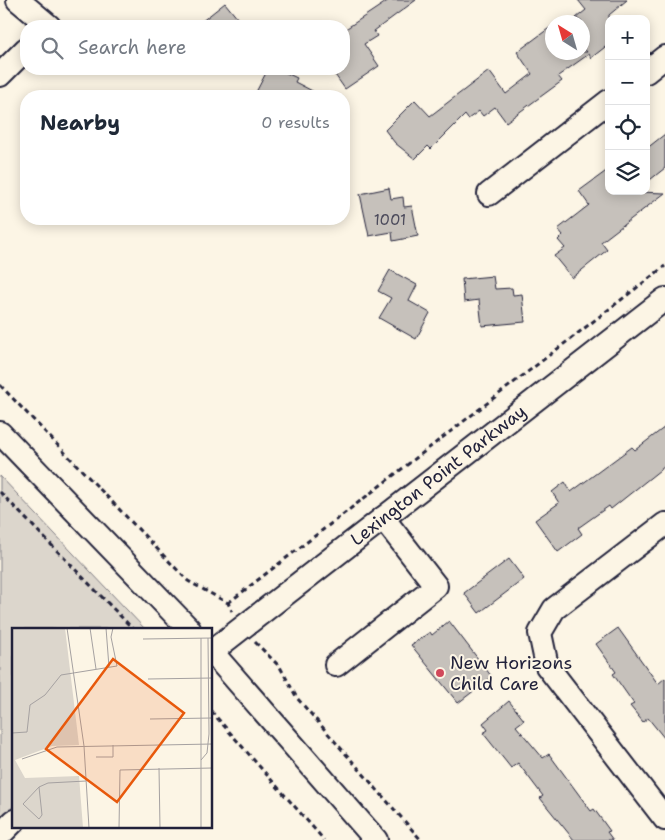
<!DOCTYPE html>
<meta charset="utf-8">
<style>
:root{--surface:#fff;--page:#f2f2f3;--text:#1f2937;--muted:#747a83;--line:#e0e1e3}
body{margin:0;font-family:"Shantell Sans",sans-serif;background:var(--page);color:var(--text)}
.controls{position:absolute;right:15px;top:15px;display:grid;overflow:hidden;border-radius:10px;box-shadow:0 2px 12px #0003}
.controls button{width:45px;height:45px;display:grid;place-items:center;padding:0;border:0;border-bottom:1px solid var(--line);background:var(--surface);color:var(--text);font:25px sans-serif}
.compass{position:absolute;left:545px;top:15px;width:45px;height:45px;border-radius:50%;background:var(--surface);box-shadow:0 2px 12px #0003;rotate:323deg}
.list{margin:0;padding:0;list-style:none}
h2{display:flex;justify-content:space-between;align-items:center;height:65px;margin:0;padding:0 20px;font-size:21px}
h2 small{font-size:16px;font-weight:400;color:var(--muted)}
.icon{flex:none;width:28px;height:28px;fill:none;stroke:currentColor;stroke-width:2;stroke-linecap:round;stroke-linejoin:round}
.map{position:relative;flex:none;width:665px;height:840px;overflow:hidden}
.search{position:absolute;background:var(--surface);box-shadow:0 2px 12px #0003;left:20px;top:20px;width:330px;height:55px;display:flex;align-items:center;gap:12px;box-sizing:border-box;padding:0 18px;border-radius:20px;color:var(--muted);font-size:19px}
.panel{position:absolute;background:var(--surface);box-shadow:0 2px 12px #0003;left:20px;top:90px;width:330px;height:135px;border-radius:20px}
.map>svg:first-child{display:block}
</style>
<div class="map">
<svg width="665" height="840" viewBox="0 0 665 840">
<rect width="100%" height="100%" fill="#fcf5e5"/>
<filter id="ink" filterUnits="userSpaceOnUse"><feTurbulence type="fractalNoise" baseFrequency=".02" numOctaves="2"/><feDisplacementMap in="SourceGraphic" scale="10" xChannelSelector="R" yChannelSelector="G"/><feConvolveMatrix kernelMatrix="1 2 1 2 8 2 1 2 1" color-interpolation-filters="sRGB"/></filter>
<g filter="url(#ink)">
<path fill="#dcd6cc" stroke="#7f7c84" d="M 0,476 L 145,629 L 14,629 L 14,805 L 0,823 Z"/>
<path fill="#c6c1bb" stroke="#22223b" d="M 389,0 L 416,0 L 374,31 L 377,36 L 364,44 L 379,66 L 345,89 L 331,69 L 344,69 L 344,30 Z
M 578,0 L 627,0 L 609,15 L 609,44 L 591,58 L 589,54 L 558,76 L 562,81 L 506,122 L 495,107 L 483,116 L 479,111 L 468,119 L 465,115 L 431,149 L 428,146 L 415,159 L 395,143 L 385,130 L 415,100 L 430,116 L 489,71 L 506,94 L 532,74 L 517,52 L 552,26 L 552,52 L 587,52 L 582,46 L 582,22 L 576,18 L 586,10 Z
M 225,3 L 238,19 L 230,26 L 196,26 Z
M 268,69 L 278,69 L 297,78 L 295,82 L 322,96 L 254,96 Z
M 665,134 L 665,168 L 646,183 L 646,149 Z
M 609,169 L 609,191 L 665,193 L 601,242 L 607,250 L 572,278 L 554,256 L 565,248 L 558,240 L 563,235 L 558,229 L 589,205 L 579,191 Z
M 389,188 L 391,199 L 403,197 L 404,207 L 412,206 L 418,236 L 393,241 L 392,232 L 369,236 L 360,194 Z
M 390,270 L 417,285 L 409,301 L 430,313 L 416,339 L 379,318 L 391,298 L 378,291 Z
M 493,276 L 495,289 L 512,288 L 513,295 L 522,294 L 525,322 L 482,326 L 479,300 L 464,302 L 462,279 Z
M 665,427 L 665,466 L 611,509 L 609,506 L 578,528 L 582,534 L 558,552 L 535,520 L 559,503 L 552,492 L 565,482 L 571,492 L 632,447 L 635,450 Z
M 509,559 L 524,579 L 479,613 L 464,593 Z
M 449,621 L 492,677 L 458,703 L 411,645 L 430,632 L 432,635 Z
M 618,628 L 658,684 L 665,678 L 665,739 L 648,718 L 643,722 L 630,706 L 634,704 L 613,674 L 616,672 L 596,644 Z
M 509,701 L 524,720 L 516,726 L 543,758 L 549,754 L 591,811 L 594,809 L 610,831 L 607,832 L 613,840 L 574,840 L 540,798 L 543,796 L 518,763 L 511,768 L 483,733 L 488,730 L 483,723 Z"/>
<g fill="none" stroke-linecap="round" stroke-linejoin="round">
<defs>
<g id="minor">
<path d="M 18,0 L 49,26"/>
<path d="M 646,72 L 665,57"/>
<path d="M 0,75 L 26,49"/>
<path d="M 489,194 L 609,101"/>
<path d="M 0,433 L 189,629"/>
<path d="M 665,524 L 554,609 L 540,633 L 547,666 L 665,819"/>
<path d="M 211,651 L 376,840"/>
<path id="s1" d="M 211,652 L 665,299"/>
<path d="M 336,665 L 436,586 L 383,518"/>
<path d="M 0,835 L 14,821"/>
</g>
</defs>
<use href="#minor" stroke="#22223b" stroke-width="26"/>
<path stroke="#22223b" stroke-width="3" stroke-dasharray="5 4" stroke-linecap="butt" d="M 0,385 L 188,581 L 228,603 L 232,611
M 0,492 L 133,629
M 228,603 L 665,266
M 255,642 L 280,667 L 297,698 L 421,840
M 211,711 L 324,840"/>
<use href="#minor" stroke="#fcf5e5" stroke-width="22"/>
</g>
</g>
<circle fill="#d1495b" stroke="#fcf5e5" stroke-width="2" cx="440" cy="673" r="5"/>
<g text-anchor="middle" stroke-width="4" stroke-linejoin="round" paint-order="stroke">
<g font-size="15" fill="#4b4a5b">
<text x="390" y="225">1001</text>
</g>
<g font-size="18" fill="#22223b" stroke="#fcf5e5">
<text dy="6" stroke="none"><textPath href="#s1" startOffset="288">Lexington Point Parkway</textPath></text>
</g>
<g font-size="18" fill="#22223b" stroke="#fcf5e5" text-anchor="start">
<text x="450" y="669">New Horizons<tspan x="450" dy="21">Child Care</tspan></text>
</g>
</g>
<g transform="translate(12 628)">
<rect width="200" height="200" fill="#fcf5e5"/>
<path d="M 0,0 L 53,0 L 67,117 L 40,118 L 3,132 L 13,150 L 67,148 L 71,200 L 0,200 Z" fill="#dcd6cc"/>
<path fill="none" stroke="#a5a1a1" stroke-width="1" d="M 55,0 L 72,118 L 77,200M 78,0 L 84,41M 94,0 L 97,39M 131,11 L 200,10M 136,51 L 200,50M 138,91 L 200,90M 0,105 L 15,104 L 18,77 L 33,67 L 49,47 L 105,38 L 99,9 L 101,0M 84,129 L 101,129 L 101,117M 10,131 L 45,119 L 200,116M 189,132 L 195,125 L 197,106 L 196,10M 147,140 L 148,200M 27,159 L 30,187 L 27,191 L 11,176 L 27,159 L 36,155 L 74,153M 107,200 L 108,142 L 200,140M 189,200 L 189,10"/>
<path fill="#e8590c" fill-opacity="0.15" stroke="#e8590c" stroke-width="2.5" d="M 101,31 L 172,85 L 105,174 L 34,121 Z"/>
<rect width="200" height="200" fill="none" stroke="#22223b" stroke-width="2.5"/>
</g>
</svg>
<div class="controls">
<button>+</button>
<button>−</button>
<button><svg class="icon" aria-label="locate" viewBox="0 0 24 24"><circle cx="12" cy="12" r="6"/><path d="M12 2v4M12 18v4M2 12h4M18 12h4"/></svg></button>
<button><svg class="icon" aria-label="layers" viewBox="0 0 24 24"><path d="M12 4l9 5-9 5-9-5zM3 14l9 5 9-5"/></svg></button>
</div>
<svg class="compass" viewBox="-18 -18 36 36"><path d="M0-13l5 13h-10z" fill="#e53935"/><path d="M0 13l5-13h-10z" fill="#747a83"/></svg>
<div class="search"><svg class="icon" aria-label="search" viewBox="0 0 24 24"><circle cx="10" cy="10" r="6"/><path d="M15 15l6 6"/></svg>Search here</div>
<section class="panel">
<h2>Nearby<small>0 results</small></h2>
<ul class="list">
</ul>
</section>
</div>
